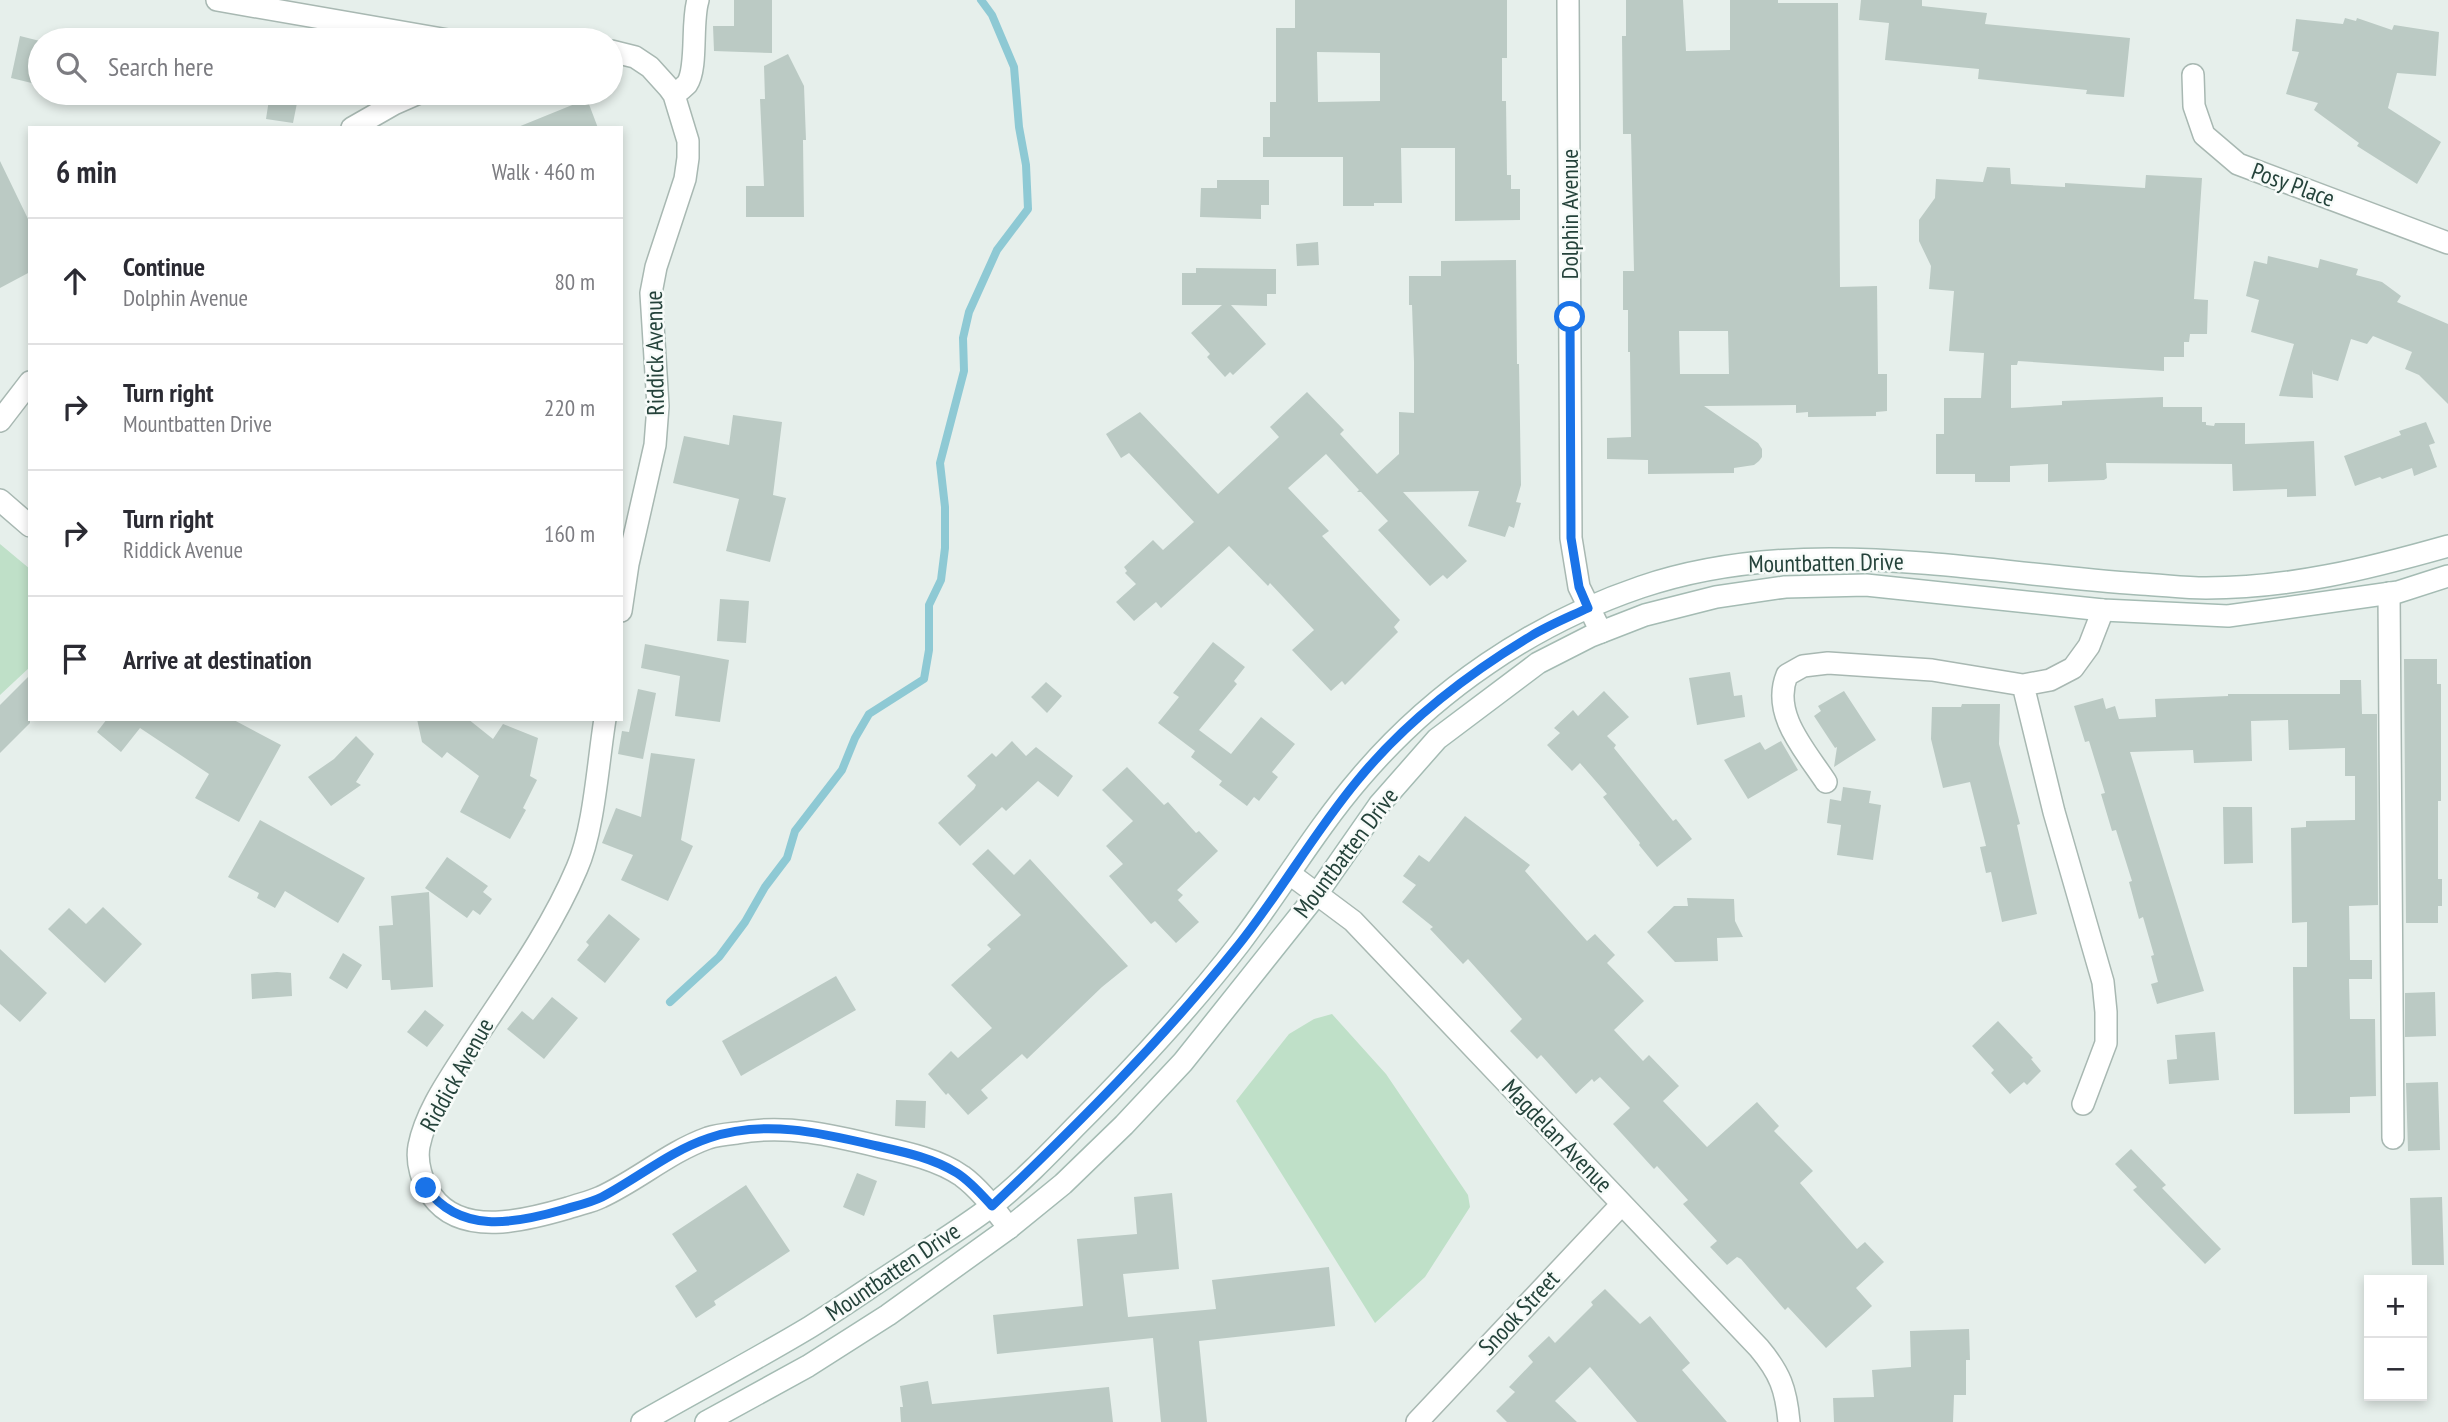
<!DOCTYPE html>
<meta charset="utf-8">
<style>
:root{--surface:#fff;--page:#f7f7f7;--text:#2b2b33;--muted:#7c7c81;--line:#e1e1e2}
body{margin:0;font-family:"PT Sans Narrow",sans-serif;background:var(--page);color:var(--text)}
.controls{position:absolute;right:21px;bottom:21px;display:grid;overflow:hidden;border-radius:0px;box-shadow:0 4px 10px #0003}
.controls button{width:63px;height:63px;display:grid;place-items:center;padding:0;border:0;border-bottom:2px solid var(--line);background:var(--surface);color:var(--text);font:35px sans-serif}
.stop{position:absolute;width:21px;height:21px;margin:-16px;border:5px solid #1a73e8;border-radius:50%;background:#fff}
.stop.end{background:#1a73e8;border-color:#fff;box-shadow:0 2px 7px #0008}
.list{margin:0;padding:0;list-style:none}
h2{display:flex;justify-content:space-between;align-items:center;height:91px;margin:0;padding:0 28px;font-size:30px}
h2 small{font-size:23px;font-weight:400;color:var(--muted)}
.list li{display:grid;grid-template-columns:46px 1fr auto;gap:21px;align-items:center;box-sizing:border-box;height:126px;padding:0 28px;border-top:2px solid var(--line)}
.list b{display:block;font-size:26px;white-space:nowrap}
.list p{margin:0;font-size:23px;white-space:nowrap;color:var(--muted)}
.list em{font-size:23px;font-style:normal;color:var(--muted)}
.icon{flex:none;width:38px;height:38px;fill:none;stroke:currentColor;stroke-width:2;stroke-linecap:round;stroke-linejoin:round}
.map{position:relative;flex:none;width:2448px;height:1422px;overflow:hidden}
.search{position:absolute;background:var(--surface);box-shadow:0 4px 10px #0003;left:28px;top:28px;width:595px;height:77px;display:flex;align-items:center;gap:18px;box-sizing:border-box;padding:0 24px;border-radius:38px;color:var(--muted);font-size:26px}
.panel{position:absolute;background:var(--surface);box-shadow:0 4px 10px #0003;left:28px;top:126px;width:595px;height:595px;border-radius:0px}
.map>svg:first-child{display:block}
</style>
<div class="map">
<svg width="2448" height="1422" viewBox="0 0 2448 1422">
<rect width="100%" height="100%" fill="#e6efeb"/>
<path fill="#bfe0c8" d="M 0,544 L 30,569 L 30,667 L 0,695 Z
M 1332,1014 L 1386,1074 L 1468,1195 L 1470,1207 L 1425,1277 L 1375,1323 L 1236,1101 L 1289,1034 L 1314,1019 Z"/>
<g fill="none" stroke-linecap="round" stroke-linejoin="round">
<path stroke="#8ec9d4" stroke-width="8" d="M 670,1002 L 719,957 L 745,922 L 765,887 L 787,858 L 795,831 L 842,770 L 855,738 L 869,714 L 924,679 L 929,650 L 929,605 L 941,580 L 945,548 L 945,507 L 940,463 L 964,371 L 963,338 L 969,312 L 997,250 L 1028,209 L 1026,165 L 1019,127 L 1014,67 L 992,15 L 981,0"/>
</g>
<path fill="#bbcac4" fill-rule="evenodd" d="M 734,0 L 772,0 L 772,53 L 714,51 L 713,26 L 734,26 Z
M 1295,0 L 1507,0 L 1507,58 L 1502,58 L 1502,101 L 1506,101 L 1507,175 L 1511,175 L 1511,189 L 1520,189 L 1520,220 L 1455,221 L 1455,148 L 1401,148 L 1402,203 L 1374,203 L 1374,206 L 1343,206 L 1343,157 L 1263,157 L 1263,137 L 1270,137 L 1270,102 L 1276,102 L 1276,28 L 1295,28 ZM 1317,52 L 1380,53 L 1380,101 L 1318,102 Z
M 1626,0 L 1683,0 L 1686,51 L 1730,50 L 1730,0 L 1778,0 L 1778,3 L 1838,3 L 1840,287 L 1877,286 L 1878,374 L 1887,374 L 1887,411 L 1876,412 L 1876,416 L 1808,417 L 1808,412 L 1796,413 L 1796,405 L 1704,406 L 1758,443 L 1762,449 L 1762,457 L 1759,461 L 1754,465 L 1734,468 L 1734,473 L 1648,474 L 1648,460 L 1607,459 L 1607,438 L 1631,437 L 1630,352 L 1628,352 L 1628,310 L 1623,310 L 1623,271 L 1634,271 L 1631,134 L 1623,134 L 1622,36 L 1626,36 ZM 1679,331 L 1728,331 L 1729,374 L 1680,374 Z
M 1861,0 L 1922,0 L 1922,6 L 1987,13 L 1985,24 L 2130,38 L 2124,97 L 2086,94 L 2087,90 L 1978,79 L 1979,69 L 1885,60 L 1889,23 L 1859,20 Z
M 2345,18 L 2356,21 L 2357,18 L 2392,30 L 2394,25 L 2439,32 L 2436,76 L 2397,73 L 2388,108 L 2441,142 L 2417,184 L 2357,146 L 2359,143 L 2314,110 L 2318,103 L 2286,94 L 2299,52 L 2292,51 L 2296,19 L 2343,24 Z
M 20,36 L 40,41 L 40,85 L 11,78 Z
M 788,54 L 804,86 L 806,140 L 803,140 L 804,217 L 746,217 L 746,186 L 764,186 L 760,99 L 765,99 L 764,66 Z
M 270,93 L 299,93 L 293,123 L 266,119 Z
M 587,99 L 598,128 L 519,128 L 518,127 Z
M 0,161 L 30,223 L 30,272 L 0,288 Z
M 1987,167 L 2010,168 L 2011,184 L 2065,187 L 2065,183 L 2145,188 L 2146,175 L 2202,178 L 2194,299 L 2208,300 L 2207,334 L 2190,334 L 2189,342 L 2184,342 L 2184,357 L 2164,357 L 2164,371 L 2018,361 L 2017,365 L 2011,365 L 2011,408 L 2062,405 L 2062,401 L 2163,397 L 2163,407 L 2202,407 L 2202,422 L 2206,422 L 2206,425 L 2214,426 L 2215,423 L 2245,423 L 2245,444 L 2314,441 L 2316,496 L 2287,497 L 2287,489 L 2233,491 L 2232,464 L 2106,463 L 2107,478 L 2104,480 L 2048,482 L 2048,464 L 2010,466 L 2010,482 L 1975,482 L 1975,474 L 1936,474 L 1936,434 L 1944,434 L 1944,398 L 1981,398 L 1984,353 L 1949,351 L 1954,291 L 1929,289 L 1931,266 L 1919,241 L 1919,220 L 1935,198 L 1936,179 L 1983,182 Z
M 1217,180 L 1269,180 L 1269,205 L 1261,205 L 1261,219 L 1200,217 L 1201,188 L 1217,188 Z
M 1318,242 L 1319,265 L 1297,266 L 1296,244 Z
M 2268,256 L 2318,268 L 2320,259 L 2358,269 L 2356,275 L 2382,282 L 2401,296 L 2397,302 L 2448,324 L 2448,404 L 2419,375 L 2405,369 L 2412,352 L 2373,336 L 2367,344 L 2351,339 L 2338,381 L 2313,374 L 2312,370 L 2313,398 L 2279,396 L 2294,344 L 2251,332 L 2259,300 L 2246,296 L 2254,261 L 2267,264 Z
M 1516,260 L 1517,364 L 1519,364 L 1521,485 L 1516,502 L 1521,503 L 1514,528 L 1509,526 L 1505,537 L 1468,526 L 1479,491 L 1403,492 L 1467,561 L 1447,579 L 1443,575 L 1430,586 L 1378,530 L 1388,521 L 1361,492 L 1357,492 L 1359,490 L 1326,454 L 1288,488 L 1329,531 L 1322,536 L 1400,620 L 1394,627 L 1398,632 L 1345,685 L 1342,681 L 1331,691 L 1292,650 L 1314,630 L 1270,583 L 1268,586 L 1229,546 L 1161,608 L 1156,602 L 1134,621 L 1116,602 L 1136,584 L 1125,573 L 1127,571 L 1124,567 L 1153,540 L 1163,550 L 1194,522 L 1129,453 L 1121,458 L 1106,434 L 1140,412 L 1218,494 L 1279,437 L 1270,427 L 1307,392 L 1344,430 L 1340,434 L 1377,474 L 1399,454 L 1399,412 L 1414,413 L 1414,362 L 1412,305 L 1409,305 L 1409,276 L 1441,276 L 1441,261 Z
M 1196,268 L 1276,269 L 1276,294 L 1267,294 L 1267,306 L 1231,305 L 1266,344 L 1233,375 L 1230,372 L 1225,377 L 1207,357 L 1210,354 L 1191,333 L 1222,305 L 1182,305 L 1182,273 L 1196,273 Z
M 733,415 L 782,422 L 773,495 L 786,498 L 770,562 L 726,551 L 739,499 L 673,483 L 684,436 L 729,445 Z
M 2426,422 L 2435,443 L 2429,445 L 2437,467 L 2414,476 L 2412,468 L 2382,479 L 2380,477 L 2355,486 L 2344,456 L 2401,435 L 2399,431 Z
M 720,599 L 749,601 L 746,643 L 717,641 Z
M 1213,642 L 1245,667 L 1234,681 L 1237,684 L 1199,730 L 1231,754 L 1261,717 L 1295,744 L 1272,772 L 1278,777 L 1259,801 L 1254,797 L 1247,806 L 1219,785 L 1222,781 L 1191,757 L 1195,751 L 1158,723 L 1179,697 L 1173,693 Z
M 645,644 L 729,660 L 720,722 L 675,716 L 680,676 L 641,668 Z
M 2404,659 L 2437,659 L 2437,684 L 2441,684 L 2441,801 L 2438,801 L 2438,879 L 2442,879 L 2442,906 L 2438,906 L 2438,923 L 2406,923 Z
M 1730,672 L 1734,696 L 1742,695 L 1745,717 L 1697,725 L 1689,678 Z
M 30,675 L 30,723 L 0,753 L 0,705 Z
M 2340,680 L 2361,680 L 2362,714 L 2377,714 L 2378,905 L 2349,906 L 2350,960 L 2372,960 L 2372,979 L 2349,979 L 2350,1019 L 2375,1019 L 2376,1096 L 2350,1097 L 2350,1113 L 2294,1114 L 2293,967 L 2307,967 L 2307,922 L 2292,923 L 2291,828 L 2306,827 L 2306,821 L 2355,820 L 2355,776 L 2345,776 L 2345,748 L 2289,750 L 2288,720 L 2251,721 L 2252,761 L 2194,763 L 2193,750 L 2130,752 L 2204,991 L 2157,1004 L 2151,984 L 2158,982 L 2151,956 L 2154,955 L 2143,917 L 2139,919 L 2129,882 L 2132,881 L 2116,830 L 2112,831 L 2101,794 L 2105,793 L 2089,741 L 2085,742 L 2074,706 L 2103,698 L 2106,709 L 2115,706 L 2119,719 L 2156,717 L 2155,699 L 2228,696 L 2228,694 L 2340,694 Z
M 1046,682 L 1062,696 L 1047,713 L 1031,697 Z
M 638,689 L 656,693 L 643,759 L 618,754 L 622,731 L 629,732 Z
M 1604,691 L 1629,717 L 1607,736 L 1616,745 L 1614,748 L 1673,821 L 1676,819 L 1692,839 L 1657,867 L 1639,845 L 1640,843 L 1603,797 L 1607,794 L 1580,763 L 1572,771 L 1547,745 L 1560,733 L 1554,728 L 1573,710 L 1578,716 Z
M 1844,691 L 1876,740 L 1834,767 L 1837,747 L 1835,748 L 1814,716 L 1821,711 L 1818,706 Z
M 1962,704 L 2000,704 L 1999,744 L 2020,824 L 2017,825 L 2037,914 L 2002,922 L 1991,872 L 1986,873 L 1980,847 L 1986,846 L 1970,782 L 1943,788 L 1931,739 L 1932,707 L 1961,707 Z
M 107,719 L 232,719 L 281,745 L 239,822 L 195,798 L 209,774 L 140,728 L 121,752 L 97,732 Z
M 417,719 L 468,719 L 493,739 L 503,724 L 538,738 L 530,776 L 537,780 L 523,808 L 526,810 L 510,839 L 460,812 L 479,776 L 447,752 L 442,758 L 422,742 Z
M 356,736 L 374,754 L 356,782 L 361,785 L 331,806 L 308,777 L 334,759 Z
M 1012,741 L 1026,756 L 1036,747 L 1073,776 L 1058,797 L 1038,781 L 1006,811 L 1002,807 L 960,846 L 938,823 L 974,789 L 976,785 L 967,776 L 992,753 L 996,757 Z
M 1781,741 L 1798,770 L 1748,799 L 1724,760 L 1760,742 L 1765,750 Z
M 651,753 L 695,759 L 681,840 L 693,846 L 668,901 L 621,880 L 633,855 L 602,843 L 616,808 L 641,817 Z
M 1127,767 L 1164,805 L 1168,802 L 1196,833 L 1199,831 L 1218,851 L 1177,890 L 1183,895 L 1178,900 L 1199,922 L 1176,943 L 1155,921 L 1151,924 L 1109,876 L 1123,864 L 1106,846 L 1133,821 L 1102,790 Z
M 1843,787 L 1871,791 L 1869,803 L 1881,805 L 1873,860 L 1837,855 L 1841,825 L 1827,823 L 1830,799 L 1841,801 Z
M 2223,807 L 2252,807 L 2253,863 L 2224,864 Z
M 1465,816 L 1530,865 L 1525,871 L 1587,941 L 1595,934 L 1615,955 L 1607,963 L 1644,1001 L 1614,1030 L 1643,1061 L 1649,1055 L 1679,1086 L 1663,1101 L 1707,1147 L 1757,1102 L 1779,1126 L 1774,1131 L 1813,1171 L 1800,1183 L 1857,1249 L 1865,1242 L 1884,1262 L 1856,1288 L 1872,1306 L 1826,1348 L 1788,1307 L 1785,1310 L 1741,1259 L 1737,1257 L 1727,1265 L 1710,1247 L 1717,1241 L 1683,1204 L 1688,1200 L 1657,1166 L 1654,1169 L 1613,1124 L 1630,1108 L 1600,1077 L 1594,1082 L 1592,1079 L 1576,1094 L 1541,1055 L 1537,1059 L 1510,1031 L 1522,1019 L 1468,959 L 1463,964 L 1430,929 L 1433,927 L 1402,902 L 1416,885 L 1403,876 L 1419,855 L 1429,862 Z
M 260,820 L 365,878 L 338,923 L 285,891 L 275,908 L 257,898 L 259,893 L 228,877 Z
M 988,849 L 1014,875 L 1030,859 L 1128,966 L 1102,987 L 1027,1059 L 1022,1054 L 981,1090 L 988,1098 L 968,1115 L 948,1093 L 946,1095 L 928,1074 L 951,1051 L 958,1058 L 992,1028 L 951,985 L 991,949 L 987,945 L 1021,915 L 972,864 Z
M 447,857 L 488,886 L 483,892 L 492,899 L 480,915 L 473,910 L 467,918 L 425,888 Z
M 429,892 L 433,987 L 391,990 L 390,980 L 382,980 L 379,926 L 393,925 L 391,896 Z
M 1687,898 L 1734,899 L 1735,921 L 1743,937 L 1717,938 L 1718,961 L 1675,962 L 1647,932 L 1674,906 L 1688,906 Z
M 103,907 L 142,944 L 105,983 L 48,929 L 69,908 L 86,924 Z
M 609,914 L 640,939 L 605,983 L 577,960 L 589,945 L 586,942 Z
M 0,949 L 47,993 L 20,1022 L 0,1004 Z
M 343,953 L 362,965 L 347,989 L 329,978 Z
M 277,972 L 291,973 L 292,996 L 252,999 L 251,974 Z
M 836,976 L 856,1010 L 741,1076 L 722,1041 Z
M 2435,992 L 2436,1036 L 2405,1037 L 2405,993 Z
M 552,997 L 578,1018 L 544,1059 L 507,1029 L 522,1011 L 533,1020 Z
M 425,1010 L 444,1025 L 427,1047 L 407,1032 Z
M 1998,1021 L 2033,1058 L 2031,1059 L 2041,1071 L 2027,1085 L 2024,1082 L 2010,1094 L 1991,1073 L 1994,1070 L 1972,1046 Z
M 2215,1032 L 2219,1080 L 2169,1084 L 2167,1060 L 2177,1059 L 2175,1035 Z
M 2438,1082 L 2440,1150 L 2408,1151 L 2406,1083 Z
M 896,1100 L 926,1101 L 925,1128 L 895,1126 Z
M 2131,1149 L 2166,1185 L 2162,1188 L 2221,1249 L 2205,1264 L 2133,1190 L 2137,1187 L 2115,1164 Z
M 857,1173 L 877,1181 L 864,1216 L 843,1207 Z
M 746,1185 L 790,1251 L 714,1301 L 716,1305 L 696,1318 L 675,1286 L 697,1271 L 672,1234 Z
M 1172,1193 L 1179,1269 L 1123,1274 L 1128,1317 L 1216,1309 L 1212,1280 L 1329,1267 L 1335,1326 L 1199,1341 L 1207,1422 L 1161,1422 L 1153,1338 L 997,1354 L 993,1315 L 1083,1306 L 1077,1239 L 1137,1234 L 1134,1197 Z
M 2442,1197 L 2444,1265 L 2412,1265 L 2410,1198 Z
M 1605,1289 L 1640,1324 L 1650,1316 L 1690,1363 L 1682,1370 L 1727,1422 L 1637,1422 L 1590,1367 L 1555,1401 L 1577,1422 L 1507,1422 L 1496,1411 L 1515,1392 L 1509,1387 L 1533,1362 L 1528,1356 L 1549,1336 L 1555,1343 L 1593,1305 L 1591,1302 Z
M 1969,1329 L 1970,1360 L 1966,1360 L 1966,1395 L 1954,1395 L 1953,1422 L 1834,1422 L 1833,1398 L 1874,1397 L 1872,1370 L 1911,1367 L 1910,1331 Z
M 928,1381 L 932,1404 L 1109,1387 L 1113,1422 L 901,1422 L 900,1407 L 903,1407 L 900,1386 Z"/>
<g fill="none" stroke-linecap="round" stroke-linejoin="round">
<defs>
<path id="street" d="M 217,0 L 448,40
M 1568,0 L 1571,538 L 1579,587 L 1601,632
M 611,51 L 635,57 L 650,67 L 669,88 L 674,95 L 688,141 L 688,158 L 685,179 L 656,267 L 651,293 L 658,406 L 655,445 L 628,564 L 621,611
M 2193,75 L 2194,106 L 2204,135 L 2238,164 L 2448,243
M 674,95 C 678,92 683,88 687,84 C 698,68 691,22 698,0
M 352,128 L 394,104 L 419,93
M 0,421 L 30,382
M 0,500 L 30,526
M 2389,593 L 2393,1138
M 2023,685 L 2054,812 L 2103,982 L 2106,1012 L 2106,1043 L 2083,1104
M 605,719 C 598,762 594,830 577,868 C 550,932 507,990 469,1048 C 450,1078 426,1111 419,1146 C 416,1162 422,1183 432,1196 C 462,1238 527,1220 568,1208 C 579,1204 591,1202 601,1197 C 638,1180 669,1152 708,1138 C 717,1135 728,1134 737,1133 C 786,1124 832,1135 881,1147 C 908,1153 939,1160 962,1176 C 981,1190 995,1210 1009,1228
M 1826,782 C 1805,750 1771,714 1787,675 L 1803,666 L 1828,663 L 1932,670 L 2023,685 L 2050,680 L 2073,668 L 2089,646 L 2103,610
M 1290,874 L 1353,921 L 1759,1348 C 1780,1373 1786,1389 1789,1422
M 1417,1422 L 1622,1204"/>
<path id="secondary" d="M 642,1422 C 698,1390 755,1360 810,1327 C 844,1306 876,1283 909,1262 C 936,1244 964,1227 989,1208 C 1019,1185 1049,1154 1075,1127 C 1133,1069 1190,1008 1240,943 C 1281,889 1316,829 1360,778 C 1434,691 1532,624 1641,587 C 1803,532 1975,573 2141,584 C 2163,585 2184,588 2206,588 C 2290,588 2367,569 2448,546
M 706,1422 L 808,1366 L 888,1315 L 1009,1228 L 1063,1184 L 1124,1125 L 1183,1062 L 1317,894 L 1379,805 L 1437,739 L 1538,663 L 1591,636 L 1645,615 L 1716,597 L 1785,587 L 1866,585 L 2103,610 L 2228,616 L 2398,592 L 2448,576"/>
</defs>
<use href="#street" stroke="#a8b8b2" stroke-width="24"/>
<use href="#secondary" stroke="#a4bbb3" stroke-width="24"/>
<use href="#street" stroke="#fff" stroke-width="21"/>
<use href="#secondary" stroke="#fff" stroke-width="21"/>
</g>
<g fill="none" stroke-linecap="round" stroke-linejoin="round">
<path stroke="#1a73e8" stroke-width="9" d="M 426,1188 C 460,1234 513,1224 562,1210 C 575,1206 590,1203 602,1197 C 638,1178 670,1151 709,1138 C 765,1119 822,1133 877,1146 C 904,1152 933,1158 957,1173 C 971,1182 981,1194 992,1206 C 1078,1124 1161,1041 1236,948 C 1279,895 1313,834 1357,781 C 1405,722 1466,675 1531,636 C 1549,625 1569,617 1588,608 L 1579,587 L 1571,538 L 1570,317"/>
</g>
<g text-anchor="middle" stroke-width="5" stroke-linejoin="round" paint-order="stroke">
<g font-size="24" fill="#24423a" stroke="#f7fbf9">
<text transform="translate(2293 185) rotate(20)" y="8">Posy Place</text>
<text transform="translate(1570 214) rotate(-90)" y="8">Dolphin Avenue</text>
<text transform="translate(655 353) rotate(-91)" y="8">Riddick Avenue</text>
<text transform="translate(1826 563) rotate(-1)" y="8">Mountbatten Drive</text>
<text transform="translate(1346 853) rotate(-53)" y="8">Mountbatten Drive</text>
<text transform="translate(457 1075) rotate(-61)" y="8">Riddick Avenue</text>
<text transform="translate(1557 1136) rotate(46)" y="8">Magdelan Avenue</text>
<text transform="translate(893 1272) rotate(-34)" y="8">Mountbatten Drive</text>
<text transform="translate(1519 1313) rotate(-47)" y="8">Snook Street</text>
</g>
</g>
</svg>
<div class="controls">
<button>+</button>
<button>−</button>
</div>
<div class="stop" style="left:1570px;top:317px"></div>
<div class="stop end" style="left:426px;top:1188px"></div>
<div class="search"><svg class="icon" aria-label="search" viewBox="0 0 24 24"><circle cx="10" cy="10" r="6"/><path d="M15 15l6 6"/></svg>Search here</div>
<section class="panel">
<h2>6 min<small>Walk · 460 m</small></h2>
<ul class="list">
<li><svg class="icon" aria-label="ahead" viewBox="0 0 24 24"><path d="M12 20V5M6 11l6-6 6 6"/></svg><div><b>Continue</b><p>Dolphin Avenue</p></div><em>80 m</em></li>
<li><svg class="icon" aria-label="right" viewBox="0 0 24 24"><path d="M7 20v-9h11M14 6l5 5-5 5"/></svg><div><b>Turn right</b><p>Mountbatten Drive</p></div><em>220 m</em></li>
<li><svg class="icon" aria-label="right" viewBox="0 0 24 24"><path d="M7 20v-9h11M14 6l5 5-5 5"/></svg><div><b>Turn right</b><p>Riddick Avenue</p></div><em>160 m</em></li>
<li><svg class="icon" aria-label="arrive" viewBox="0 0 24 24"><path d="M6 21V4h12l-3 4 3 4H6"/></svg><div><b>Arrive at destination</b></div></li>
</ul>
</section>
</div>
